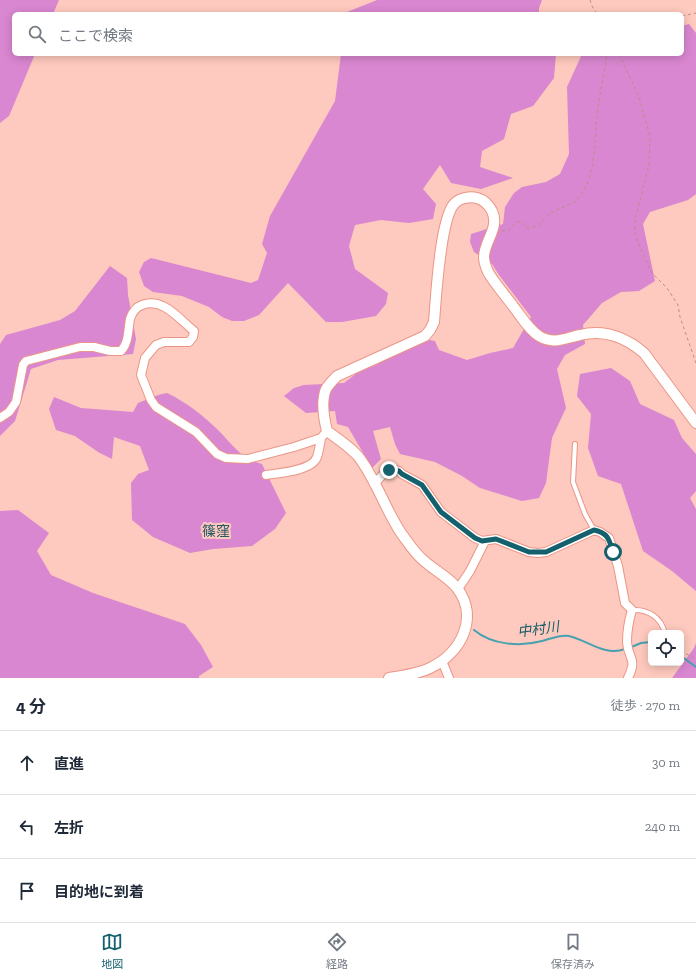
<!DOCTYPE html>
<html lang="ja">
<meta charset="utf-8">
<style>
:root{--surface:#fff;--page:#f2f2f3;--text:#1f2937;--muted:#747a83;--line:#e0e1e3;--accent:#14606c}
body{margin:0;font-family:"Zilla Slab","Noto Sans JP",serif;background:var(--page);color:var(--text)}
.controls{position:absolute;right:12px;bottom:12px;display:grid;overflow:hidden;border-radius:6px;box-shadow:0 2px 10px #0003}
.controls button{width:36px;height:36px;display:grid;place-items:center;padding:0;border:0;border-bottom:1px solid var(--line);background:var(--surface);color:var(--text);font:20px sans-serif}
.stop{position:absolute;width:12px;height:12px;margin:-9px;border:3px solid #14606c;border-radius:50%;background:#fff}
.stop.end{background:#14606c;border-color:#fff;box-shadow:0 1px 4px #0008}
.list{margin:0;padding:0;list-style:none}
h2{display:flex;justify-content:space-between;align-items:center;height:52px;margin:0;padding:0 16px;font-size:17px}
h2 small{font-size:13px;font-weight:400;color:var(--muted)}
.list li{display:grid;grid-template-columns:26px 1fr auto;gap:12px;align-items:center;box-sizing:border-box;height:64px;padding:0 16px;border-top:1px solid var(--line)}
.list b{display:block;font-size:15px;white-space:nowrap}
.list em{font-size:13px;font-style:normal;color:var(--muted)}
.icon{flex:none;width:22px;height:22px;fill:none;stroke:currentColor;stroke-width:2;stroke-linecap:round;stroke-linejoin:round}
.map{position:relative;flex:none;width:696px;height:678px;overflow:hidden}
.search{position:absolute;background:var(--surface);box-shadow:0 2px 10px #0003;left:12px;right:12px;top:12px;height:44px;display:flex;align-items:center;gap:10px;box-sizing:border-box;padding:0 14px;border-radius:6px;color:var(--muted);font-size:15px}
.sheet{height:244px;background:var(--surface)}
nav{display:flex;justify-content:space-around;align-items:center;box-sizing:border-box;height:56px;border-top:1px solid var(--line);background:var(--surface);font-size:11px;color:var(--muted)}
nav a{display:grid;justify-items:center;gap:2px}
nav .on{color:var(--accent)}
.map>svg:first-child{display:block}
</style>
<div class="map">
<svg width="696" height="678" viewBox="0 0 696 678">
<rect width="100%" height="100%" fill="#fec9be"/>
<path fill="#d987d0" d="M 0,0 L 59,0 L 53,14 L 14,14 L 14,54 L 35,54 L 9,116 L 0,123 Z
M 377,0 L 542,0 L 539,8 L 539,14 L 347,14 L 347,12 Z
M 689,24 L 696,33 L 696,194 L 688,200 L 650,212 L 643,224 L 655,281 L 639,291 L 621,292 L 602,303 L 583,325 L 585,344 L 565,355 L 557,369 L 566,408 L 552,438 L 546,483 L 539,498 L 522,501 L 480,488 L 462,476 L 435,462 L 400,454 L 395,444 L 390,427 L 373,431 L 381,459 L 372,468 L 348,427 L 337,424 L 335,411 L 306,413 L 284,396 L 294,388 L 304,385 L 344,383 L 362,369 L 374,366 L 424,339 L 435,341 L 439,350 L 467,360 L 490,353 L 513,348 L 531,317 L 499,275 L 492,264 L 474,252 L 470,242 L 471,234 L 503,224 L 505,207 L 514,193 L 522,187 L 546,182 L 560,174 L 569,154 L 567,87 L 582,54 L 682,54 L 682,26 Z
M 341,54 L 556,54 L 554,78 L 533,106 L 511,114 L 504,139 L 482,151 L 480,167 L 513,178 L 481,189 L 451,183 L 440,165 L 423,189 L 436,204 L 433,219 L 409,223 L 381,220 L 355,225 L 349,246 L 355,269 L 388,293 L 386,304 L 376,316 L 342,322 L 326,322 L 288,283 L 259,315 L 244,321 L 232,321 L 222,317 L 209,307 L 182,296 L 153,292 L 144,286 L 139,272 L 144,262 L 151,258 L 251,283 L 258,280 L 267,253 L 262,244 L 270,216 L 335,101 Z
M 110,266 L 127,278 L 128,295 L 136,339 L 133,354 L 58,360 L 31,369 L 15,421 L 0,436 L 0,344 L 6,335 L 60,320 L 75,311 Z
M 611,368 L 630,381 L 640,404 L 674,420 L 682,438 L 696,454 L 696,491 L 690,498 L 696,509 L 696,591 L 672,571 L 643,551 L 621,484 L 598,476 L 588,448 L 591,414 L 577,396 L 580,374 Z
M 167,393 C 186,402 204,416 219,431 C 233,445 242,460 262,464 L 286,513 L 275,529 L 252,546 L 213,549 L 190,553 L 153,537 L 132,520 L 131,483 L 138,474 L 149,470 L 140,446 L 114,437 L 112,459 L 98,452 L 75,436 L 56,430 L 49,409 L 54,397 L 81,408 L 133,412 L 138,403 L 158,395 Z
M 18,510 L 49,533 L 37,551 L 51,575 L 93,593 L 185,624 L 201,645 L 213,667 L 199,676 L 199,678 L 0,678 L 0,511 Z
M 696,643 L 696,678 L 672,678 L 694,648 Z"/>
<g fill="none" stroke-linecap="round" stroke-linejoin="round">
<path stroke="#47a1b1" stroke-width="2" d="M 474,630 C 492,645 520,647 542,641 C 550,639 561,634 569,636 C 587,640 605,657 625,649
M 629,648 L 641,643 L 651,642
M 681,656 L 696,667"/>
<defs>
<path id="service" d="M 575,444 L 573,482 L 585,514 L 594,530
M 632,610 C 649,609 661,618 665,633"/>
<path id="minor" d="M 0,418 L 9,412 L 16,402 L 23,365 L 26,361 L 80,347 L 94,347 L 110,351 L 121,351 C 129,343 128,329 130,319 C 132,313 136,307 142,305 C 163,297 179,319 194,331 L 193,337 L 189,342 L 164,342 L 156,345 L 145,358 L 141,375 L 151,400 L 156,407 L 196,432 L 217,454 L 226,458 L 248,459 L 294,447 L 321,438 L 327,431
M 266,475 C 279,473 312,471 317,457 C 319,451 320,444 321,438
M 374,484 C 382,476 387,467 399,471 L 402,474 L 422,485 L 441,512 L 475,538 L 482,541 L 496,539 L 529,552 L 538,553 L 546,552 L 594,530 L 600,532 L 609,538 L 618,566 L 625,603 L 632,610 C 629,620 627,631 627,642 C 628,660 638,657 628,678
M 458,589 L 470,571 L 485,541
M 442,661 L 449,678"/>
<path id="tertiary" d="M 389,678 C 403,676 417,674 430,668 C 460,654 480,618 457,588 C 449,577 432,569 422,559 C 414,552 407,541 401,533 C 385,509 376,479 358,456 C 349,446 338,439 327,431 C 324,419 321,401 326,389 C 329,384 333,380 337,376 L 425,336 L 430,330 L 434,322 C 436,298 440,220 454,204 C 459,198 470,196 477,198 C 484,200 489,205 492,211 C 500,228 484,241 484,257 C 484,263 486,267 488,272 C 495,284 505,295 513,306 C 521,316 528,329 539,336 C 554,345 565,338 580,335 C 605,329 625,337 644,353 L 696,423"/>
</defs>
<use href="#service" stroke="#ea9687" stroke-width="6"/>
<use href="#minor" stroke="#ea9687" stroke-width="10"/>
<use href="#tertiary" stroke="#ea9687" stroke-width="12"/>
<path stroke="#bb8d84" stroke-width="1" stroke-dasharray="3 3" stroke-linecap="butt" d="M 590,0 L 592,6 L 597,14
M 682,16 L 696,13
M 619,54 L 639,97 L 650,137 L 649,165 L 635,220 L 635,235 L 651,272 L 667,288 L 678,305 L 680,317 L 696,363
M 502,231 L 509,230 C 517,220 519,219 528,228 C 544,227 541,218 553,212 C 562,206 575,205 581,195 C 597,172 594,135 598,108 C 600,90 605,72 607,54
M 681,651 L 696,659"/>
<use href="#service" stroke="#fff" stroke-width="4"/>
<use href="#minor" stroke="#fff" stroke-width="8"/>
<use href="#tertiary" stroke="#fff" stroke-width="10"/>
</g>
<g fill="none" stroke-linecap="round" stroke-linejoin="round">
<path stroke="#14606c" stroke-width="5" d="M 389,470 L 399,471 L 402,474 L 422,485 L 441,512 L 475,538 L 482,541 L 496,539 L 529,552 L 546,552 L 594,530 C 608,533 609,539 613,552"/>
</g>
<g text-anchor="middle" stroke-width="4" stroke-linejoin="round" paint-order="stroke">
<g font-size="14" fill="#215963" stroke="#fec9be">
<text x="216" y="536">篠窪</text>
</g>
<g font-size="14" font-style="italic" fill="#125d68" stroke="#fec9be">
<text transform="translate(538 629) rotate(-8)" y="5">中村川</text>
</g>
</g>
</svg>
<div class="controls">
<button><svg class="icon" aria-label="locate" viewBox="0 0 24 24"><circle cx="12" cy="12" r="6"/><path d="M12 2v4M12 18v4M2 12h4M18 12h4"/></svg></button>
</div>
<div class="stop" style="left:613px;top:552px"></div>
<div class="stop end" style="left:389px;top:470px"></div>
<div class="search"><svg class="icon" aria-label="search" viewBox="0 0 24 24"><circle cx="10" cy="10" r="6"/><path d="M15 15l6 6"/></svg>ここで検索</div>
</div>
<section class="sheet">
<h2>4 分<small>徒歩 · 270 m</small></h2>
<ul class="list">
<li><svg class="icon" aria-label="ahead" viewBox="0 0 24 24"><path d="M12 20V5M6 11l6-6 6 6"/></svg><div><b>直進</b></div><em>30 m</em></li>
<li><svg class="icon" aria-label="left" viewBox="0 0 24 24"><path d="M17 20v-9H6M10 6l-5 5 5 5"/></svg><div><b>左折</b></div><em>240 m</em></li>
<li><svg class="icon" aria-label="arrive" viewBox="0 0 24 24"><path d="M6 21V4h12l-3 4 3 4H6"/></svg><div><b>目的地に到着</b></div></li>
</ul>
</section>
<nav>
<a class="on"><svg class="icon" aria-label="map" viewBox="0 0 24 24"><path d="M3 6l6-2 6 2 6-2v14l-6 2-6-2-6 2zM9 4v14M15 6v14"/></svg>地図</a>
<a><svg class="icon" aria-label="directions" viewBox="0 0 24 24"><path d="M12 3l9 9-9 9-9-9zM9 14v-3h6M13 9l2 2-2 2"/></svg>経路</a>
<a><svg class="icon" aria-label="saved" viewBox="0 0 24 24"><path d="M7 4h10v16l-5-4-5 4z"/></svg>保存済み</a>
</nav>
